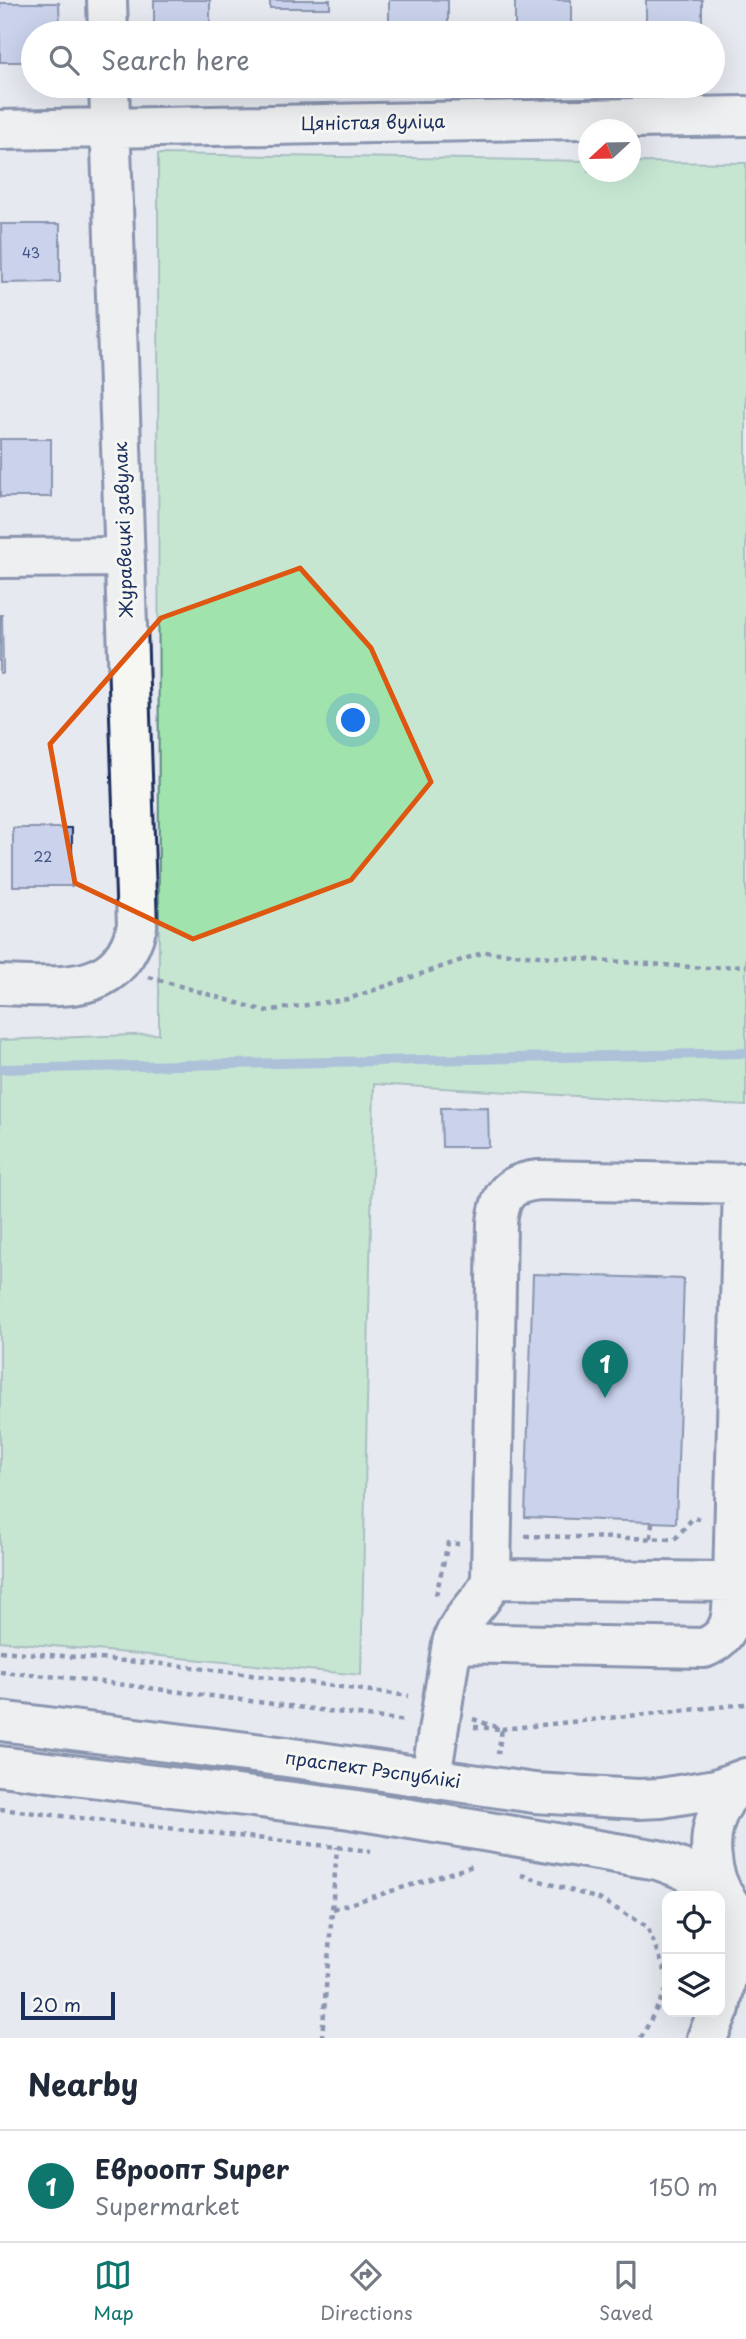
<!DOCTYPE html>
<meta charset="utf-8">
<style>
:root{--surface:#fff;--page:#f2f2f3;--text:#1f2937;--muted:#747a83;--line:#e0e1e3;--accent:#0f766e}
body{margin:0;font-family:"Playpen Sans",sans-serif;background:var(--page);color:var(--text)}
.controls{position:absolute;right:21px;bottom:21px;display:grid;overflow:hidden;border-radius:14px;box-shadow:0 7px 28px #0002}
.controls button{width:63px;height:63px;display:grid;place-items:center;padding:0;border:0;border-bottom:2px solid var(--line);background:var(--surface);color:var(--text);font:35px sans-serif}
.compass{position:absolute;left:578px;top:119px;width:63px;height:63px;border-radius:50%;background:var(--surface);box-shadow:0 7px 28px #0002;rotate:248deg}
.scale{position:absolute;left:21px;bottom:18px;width:94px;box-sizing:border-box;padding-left:7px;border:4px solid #1b2f5e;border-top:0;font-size:19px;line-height:24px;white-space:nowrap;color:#1b2f5e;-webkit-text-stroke:5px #f6f6f2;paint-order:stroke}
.you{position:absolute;left:354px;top:721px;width:24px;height:24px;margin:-18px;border:5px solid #fff;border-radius:50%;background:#1a73e8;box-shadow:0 0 0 10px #1a73e833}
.badge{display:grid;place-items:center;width:46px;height:46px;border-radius:50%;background:var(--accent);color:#fff;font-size:23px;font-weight:700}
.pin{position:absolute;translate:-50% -58px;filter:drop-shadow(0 2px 4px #0008)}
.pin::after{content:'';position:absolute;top:37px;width:24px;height:21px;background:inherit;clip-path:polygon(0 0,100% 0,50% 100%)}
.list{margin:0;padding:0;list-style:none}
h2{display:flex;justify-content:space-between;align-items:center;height:91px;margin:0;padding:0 28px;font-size:30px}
h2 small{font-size:23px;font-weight:400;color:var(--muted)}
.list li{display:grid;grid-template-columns:46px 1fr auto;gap:21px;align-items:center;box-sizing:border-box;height:112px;padding:0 28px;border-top:2px solid var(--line)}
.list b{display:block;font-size:26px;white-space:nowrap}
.list p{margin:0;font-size:23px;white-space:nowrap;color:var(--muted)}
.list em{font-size:23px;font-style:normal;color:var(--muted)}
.icon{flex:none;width:38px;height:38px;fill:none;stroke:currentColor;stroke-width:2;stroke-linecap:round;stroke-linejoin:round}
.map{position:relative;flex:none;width:746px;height:2038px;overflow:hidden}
.search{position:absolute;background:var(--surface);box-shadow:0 7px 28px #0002;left:21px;right:21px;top:21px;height:77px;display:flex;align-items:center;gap:18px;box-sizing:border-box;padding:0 24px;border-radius:38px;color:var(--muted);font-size:26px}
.sheet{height:203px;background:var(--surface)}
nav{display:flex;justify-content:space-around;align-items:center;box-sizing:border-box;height:98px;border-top:2px solid var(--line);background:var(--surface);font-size:19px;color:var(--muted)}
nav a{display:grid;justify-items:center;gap:4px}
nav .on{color:var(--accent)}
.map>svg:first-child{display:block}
</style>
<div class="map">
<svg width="746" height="2038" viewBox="0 0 746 2038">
<rect width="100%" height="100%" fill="#e6e9f0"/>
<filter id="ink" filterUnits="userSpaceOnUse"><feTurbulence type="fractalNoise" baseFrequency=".0143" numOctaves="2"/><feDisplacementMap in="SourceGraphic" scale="14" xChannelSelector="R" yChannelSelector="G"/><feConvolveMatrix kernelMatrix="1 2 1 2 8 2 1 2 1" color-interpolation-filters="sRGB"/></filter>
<g filter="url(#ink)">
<path fill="#a1e3ad" stroke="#5e8986" stroke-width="2" d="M 158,154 L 588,161 L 588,172 L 630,172 L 631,162 L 746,163 L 746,1106 L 374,1084 L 361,1675 L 0,1641 L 0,1040 L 159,1034 Z"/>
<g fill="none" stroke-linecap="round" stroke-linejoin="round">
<path stroke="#6893bc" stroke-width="10" d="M 0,1069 L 746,1053"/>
</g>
<path fill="#a8b7e7" stroke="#1b2f5e" stroke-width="2" d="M 154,0 L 210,0 L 210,33 L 154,33 Z
M 270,0 L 330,0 L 330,8 L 270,8 Z
M 389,0 L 448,0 L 448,33 L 389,33 Z
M 515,0 L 571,0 L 571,33 L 515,33 Z
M 646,0 L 702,0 L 702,33 L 646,33 Z
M 0,3 L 59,3 L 60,33 L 33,33 L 33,62 L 0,62 Z
M 1,224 L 60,224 L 60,282 L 2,283 Z
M 0,439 L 51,439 L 51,497 L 0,497 Z
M 0,615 L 2,615 L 3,673 L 0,673 Z
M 13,828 L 72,828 L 72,886 L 13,886 Z
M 488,1107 L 489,1147 L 442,1147 L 441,1108 Z
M 533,1274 L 684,1279 L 676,1523 L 525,1517 Z"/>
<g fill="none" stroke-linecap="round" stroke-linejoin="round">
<defs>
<path id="minor" d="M 107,0 L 108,33
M 0,130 L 746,116
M 0,558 L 125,557
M 0,985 C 59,986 119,998 137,926 L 109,86
M 491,1579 L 497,1223 C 500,1193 510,1183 539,1180 L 746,1184
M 733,1582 C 732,1611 736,1635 704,1648 L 452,1643 C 460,1614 484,1604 491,1579 L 733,1582 L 743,1183
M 431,1777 L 452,1643
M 720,2008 L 731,1954 L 731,1907
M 707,2038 L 718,2012"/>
<path id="major" d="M 0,1721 L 286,1757 L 534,1793 L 638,1799 L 661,1798 L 716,1789 L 746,1778
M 0,1766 L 350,1809 L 658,1860 L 682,1869 L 718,1887
M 744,1780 C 738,1786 730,1793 725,1800 C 704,1831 708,1876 730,1905 C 734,1911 741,1916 746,1921"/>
</defs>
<use href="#minor" stroke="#1b2f5e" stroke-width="44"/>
<use href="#major" stroke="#1b2f5e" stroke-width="44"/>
<path stroke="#1b2f5e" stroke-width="4.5" stroke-dasharray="5 5" stroke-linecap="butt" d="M 149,977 L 265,1011 L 348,999 L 485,952 L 705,968 L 746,965
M 525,1536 L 675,1539 L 693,1518 L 700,1519
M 651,1538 L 652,1522
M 436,1595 L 448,1543 L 459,1544
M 0,1651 L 175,1665 L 409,1696
M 0,1672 L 71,1678 L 406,1721
M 473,1719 L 502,1729 L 746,1704
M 474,1727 L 502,1729 L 498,1754
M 0,1809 L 371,1851
M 521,1875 L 599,1899 L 647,1926 L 667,1976
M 333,1909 L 473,1866
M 322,2038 L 337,1847
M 641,2038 L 667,1989"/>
<use href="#minor" stroke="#f6f6f2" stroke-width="38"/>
<use href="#major" stroke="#f6f6f2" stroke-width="38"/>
</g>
</g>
<path d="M0 0H746V2038H0ZM 300,568 L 371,648 L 431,782 L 351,880 L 193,939 L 75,883 L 50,744 L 161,618 Z" fill="#e6e9f0" fill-opacity=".55" fill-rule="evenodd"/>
<path fill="none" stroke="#de5710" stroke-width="5" stroke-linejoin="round" d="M 300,568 L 371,648 L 431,782 L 351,880 L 193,939 L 75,883 L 50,744 L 161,618 Z"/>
<g text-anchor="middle" stroke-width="6" stroke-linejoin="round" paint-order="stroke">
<g font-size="14" fill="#3e5180">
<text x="31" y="258">43</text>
<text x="43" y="862">22</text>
</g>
<g font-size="18" fill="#1b2f5e" stroke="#f6f6f2">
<text transform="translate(373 123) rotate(-1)" y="6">Цяністая вуліца</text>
<text transform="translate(124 530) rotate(-92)" y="6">Журавецкі завулак</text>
<text transform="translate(373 1770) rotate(8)" y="6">праспект Рэспублікі</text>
</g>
</g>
</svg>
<div class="controls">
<button><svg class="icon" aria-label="locate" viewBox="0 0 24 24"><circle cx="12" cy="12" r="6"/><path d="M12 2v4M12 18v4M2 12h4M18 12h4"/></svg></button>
<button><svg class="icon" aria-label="layers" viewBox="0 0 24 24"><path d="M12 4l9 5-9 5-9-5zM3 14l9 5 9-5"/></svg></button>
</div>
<svg class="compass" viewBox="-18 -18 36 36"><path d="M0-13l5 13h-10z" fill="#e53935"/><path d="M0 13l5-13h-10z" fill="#747a83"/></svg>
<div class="scale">20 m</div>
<div class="you"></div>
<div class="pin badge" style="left:605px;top:1398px">1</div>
<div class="search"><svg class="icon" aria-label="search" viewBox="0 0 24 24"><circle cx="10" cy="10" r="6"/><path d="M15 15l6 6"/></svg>Search here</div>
</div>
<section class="sheet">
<h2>Nearby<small></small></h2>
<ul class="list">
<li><span class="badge">1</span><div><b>Евроопт Super</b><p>Supermarket</p></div><em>150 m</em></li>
</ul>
</section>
<nav>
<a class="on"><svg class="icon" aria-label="map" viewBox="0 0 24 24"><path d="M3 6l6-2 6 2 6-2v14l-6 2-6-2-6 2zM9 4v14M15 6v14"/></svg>Map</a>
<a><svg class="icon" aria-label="directions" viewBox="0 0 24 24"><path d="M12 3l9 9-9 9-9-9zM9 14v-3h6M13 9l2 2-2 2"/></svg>Directions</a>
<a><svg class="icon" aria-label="saved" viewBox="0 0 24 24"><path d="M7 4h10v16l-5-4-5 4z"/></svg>Saved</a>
</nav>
